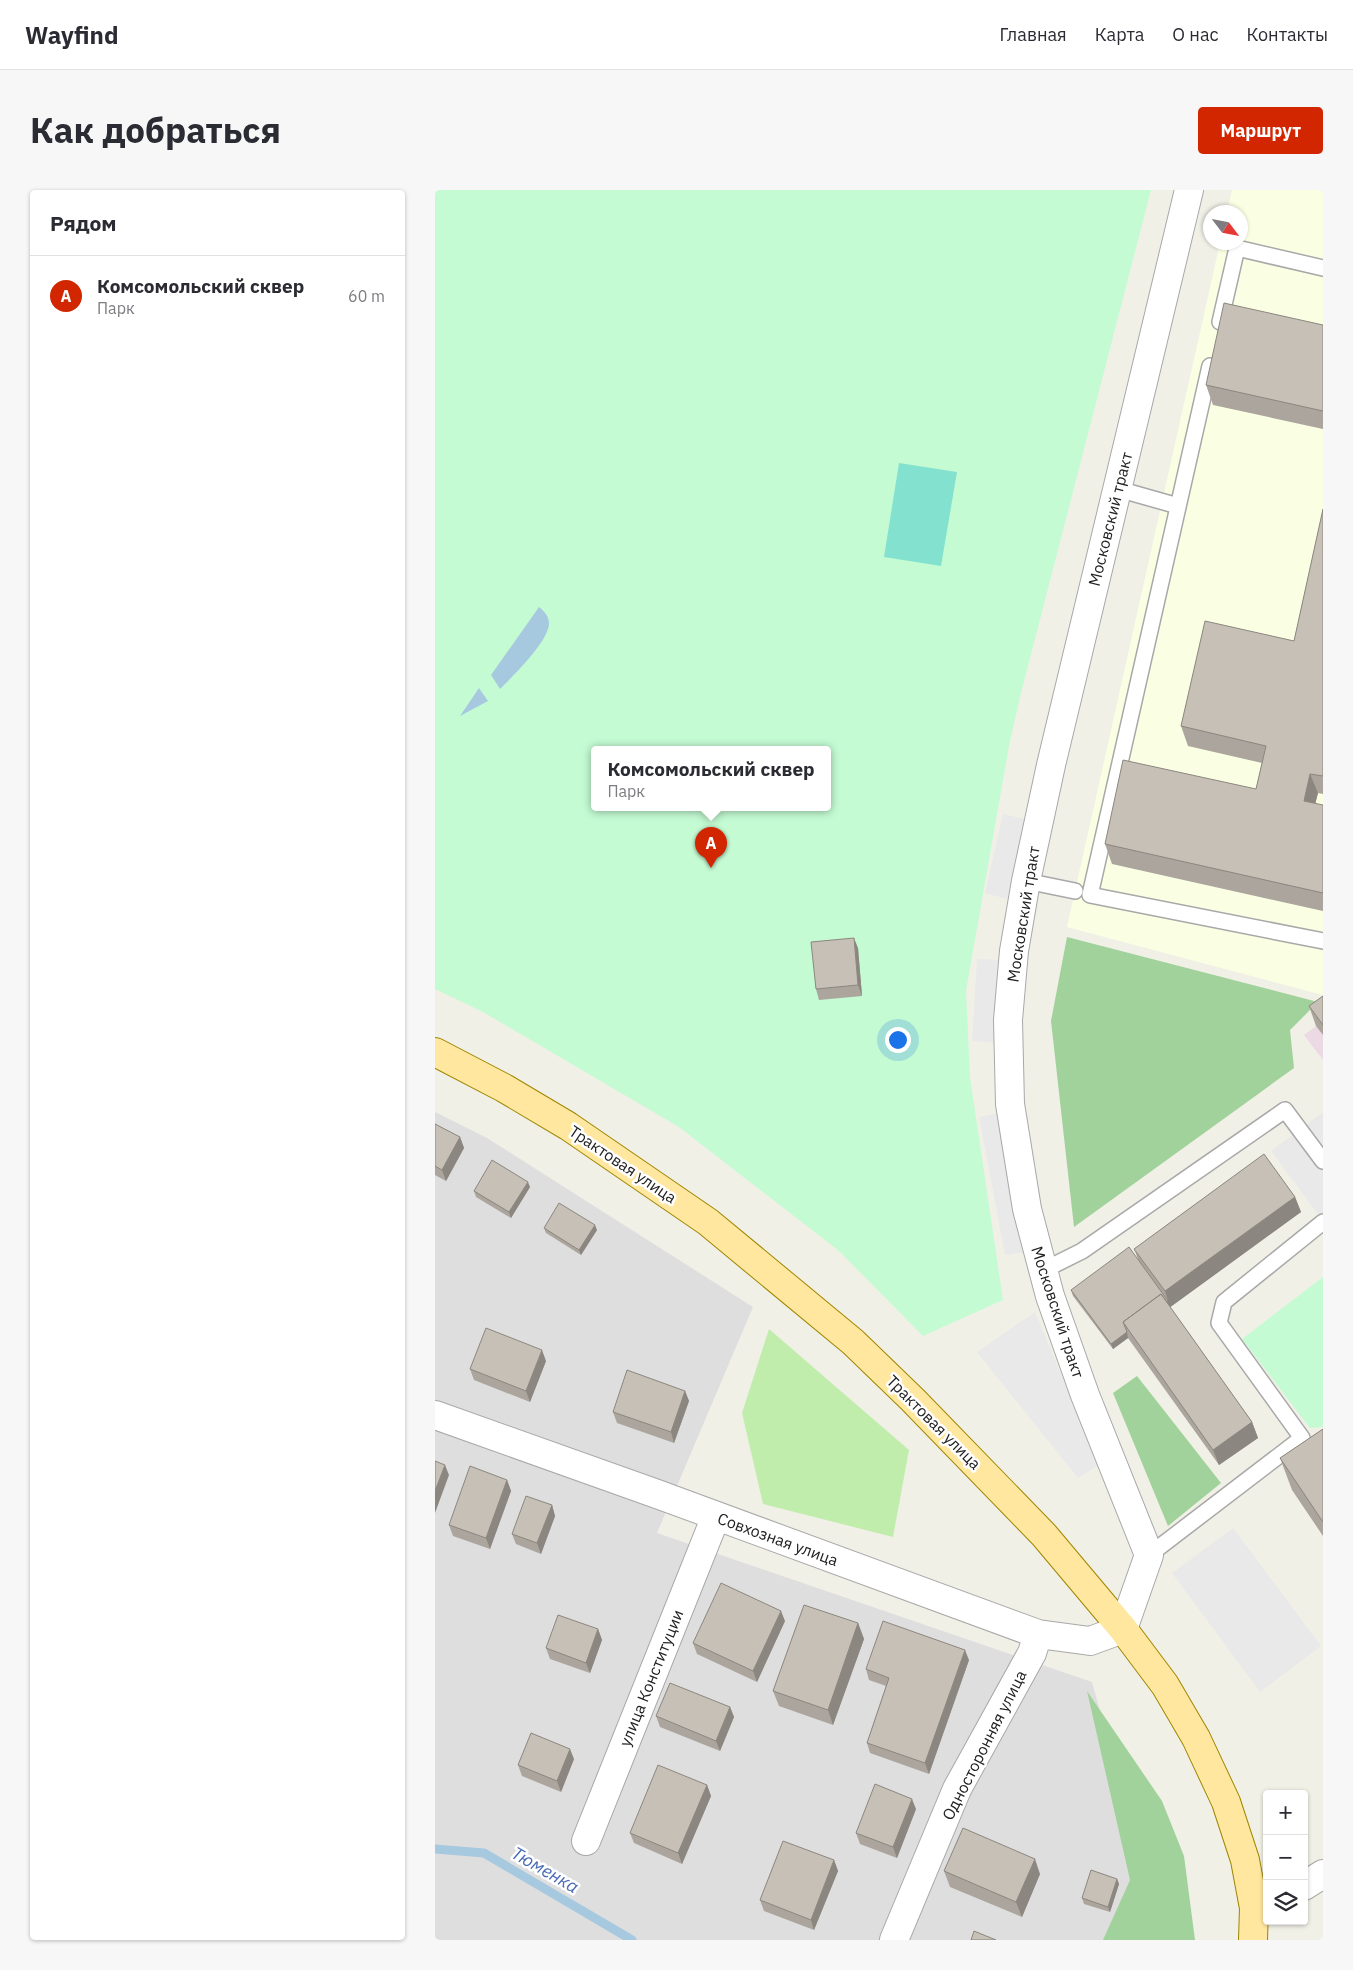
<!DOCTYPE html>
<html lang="ru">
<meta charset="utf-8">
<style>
:root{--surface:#fff;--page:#f7f7f7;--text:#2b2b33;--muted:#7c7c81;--line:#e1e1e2;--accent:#d22600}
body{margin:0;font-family:"IBM Plex Sans",sans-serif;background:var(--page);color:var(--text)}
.controls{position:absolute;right:15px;bottom:15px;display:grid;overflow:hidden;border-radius:5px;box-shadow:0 1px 4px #0004}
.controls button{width:45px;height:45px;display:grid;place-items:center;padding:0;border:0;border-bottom:1px solid var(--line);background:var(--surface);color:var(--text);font:25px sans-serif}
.compass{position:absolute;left:768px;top:15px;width:45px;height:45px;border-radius:50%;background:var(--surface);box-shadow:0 1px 4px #0004;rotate:122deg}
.you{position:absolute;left:462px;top:849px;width:18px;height:18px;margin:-12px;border:4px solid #fff;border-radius:50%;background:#1a73e8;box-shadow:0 0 0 8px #1a73e833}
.badge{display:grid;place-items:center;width:32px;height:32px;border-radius:50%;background:var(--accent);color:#fff;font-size:16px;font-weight:700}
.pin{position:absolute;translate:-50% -41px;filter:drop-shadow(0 1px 2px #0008)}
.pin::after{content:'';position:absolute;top:26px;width:18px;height:15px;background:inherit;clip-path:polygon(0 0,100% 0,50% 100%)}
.popup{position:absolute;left:156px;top:556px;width:240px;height:65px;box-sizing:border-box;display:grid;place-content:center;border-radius:5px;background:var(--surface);filter:drop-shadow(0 1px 4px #0005);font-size:16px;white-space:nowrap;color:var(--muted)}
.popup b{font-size:19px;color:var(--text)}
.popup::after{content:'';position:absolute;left:50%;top:100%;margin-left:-10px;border:10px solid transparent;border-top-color:var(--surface)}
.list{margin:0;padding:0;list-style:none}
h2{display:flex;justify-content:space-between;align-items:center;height:65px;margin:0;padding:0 20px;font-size:21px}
h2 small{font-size:16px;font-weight:400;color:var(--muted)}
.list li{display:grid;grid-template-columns:32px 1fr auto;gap:15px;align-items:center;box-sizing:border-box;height:80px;padding:0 20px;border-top:1px solid var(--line)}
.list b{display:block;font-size:19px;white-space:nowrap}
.list p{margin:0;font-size:16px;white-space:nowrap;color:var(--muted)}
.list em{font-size:16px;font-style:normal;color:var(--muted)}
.icon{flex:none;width:28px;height:28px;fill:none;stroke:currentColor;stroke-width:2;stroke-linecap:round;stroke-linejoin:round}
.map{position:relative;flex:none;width:888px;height:1750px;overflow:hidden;border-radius:5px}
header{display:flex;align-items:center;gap:30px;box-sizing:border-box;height:70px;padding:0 25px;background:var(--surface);border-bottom:1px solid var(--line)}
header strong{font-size:24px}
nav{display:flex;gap:28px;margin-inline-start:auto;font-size:18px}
.intro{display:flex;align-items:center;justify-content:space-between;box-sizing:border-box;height:120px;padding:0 30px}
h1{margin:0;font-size:35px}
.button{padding:12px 22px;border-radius:5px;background:var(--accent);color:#fff;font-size:18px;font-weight:700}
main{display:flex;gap:30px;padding:0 30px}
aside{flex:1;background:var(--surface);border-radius:5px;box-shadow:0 1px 4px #0004}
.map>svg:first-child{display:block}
</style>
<header>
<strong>Wayfind</strong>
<nav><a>Главная</a><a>Карта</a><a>О нас</a><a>Контакты</a></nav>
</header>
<div class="intro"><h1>Как добраться</h1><a class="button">Маршрут</a></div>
<main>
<aside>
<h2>Рядом<small></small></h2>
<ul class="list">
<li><span class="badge">A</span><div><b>Комсомольский сквер</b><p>Парк</p></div><em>60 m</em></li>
</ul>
</aside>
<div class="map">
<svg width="888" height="1750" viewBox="0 0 888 1750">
<rect width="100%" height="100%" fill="#f1f0e7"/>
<path fill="#dfdede" d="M 0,922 L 52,948 L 318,1117 L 222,1343 L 657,1492 L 712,1690 L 692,1750 L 0,1750 Z"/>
<path fill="#ebd9e4" d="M 888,831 L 888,870 L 869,845 Z"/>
<path fill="#faffe3" d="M 797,0 L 888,0 L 888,805 L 632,737 L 785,53 L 806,52 L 806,22 L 792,22 Z"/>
<path fill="#c0edac" d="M 334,1139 L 474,1260 L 458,1347 L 328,1314 L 307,1223 Z"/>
<path fill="#a1d29b" d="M 632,747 L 883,812 L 855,840 L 859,878 L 639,1037 L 616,831 Z
M 702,1186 L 786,1293 L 733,1336 L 678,1203 Z
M 652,1501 L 727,1611 L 749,1666 L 760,1750 L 668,1750 L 695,1690 Z"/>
<path fill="#c4fbd3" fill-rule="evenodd" d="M 0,0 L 716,0 L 586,503 L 574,556 L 531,801 L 535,887 L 568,1110 L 488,1146 L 404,1061 L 244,937 L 48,822 L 0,799 ZM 160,559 L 392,559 L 392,617 L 160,617 Z
M 888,1087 L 888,1237 L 875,1238 L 807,1149 Z"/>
<path fill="#83e2cf" d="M 464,273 L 522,282 L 506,376 L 449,367 Z"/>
<path fill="#e9e9e9" d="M 568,624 L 590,629 L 572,709 L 550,703 Z
M 542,769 L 567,770 L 563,853 L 537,851 Z
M 888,922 L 888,1031 L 836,961 Z
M 564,923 L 589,1062 L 570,1065 L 544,927 Z
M 600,1122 L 664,1275 L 643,1288 L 542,1162 Z
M 798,1338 L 886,1456 L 825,1502 L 737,1383 Z"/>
<path fill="#a7c9e0" d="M 104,417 C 110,422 114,426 114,434 C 113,452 78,486 65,499 L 56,485 Z
M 44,498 L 53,511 L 25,526 Z"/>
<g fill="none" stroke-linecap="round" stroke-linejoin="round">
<path stroke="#a7c9e0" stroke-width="9" d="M 0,1659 L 49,1663 L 197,1750"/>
<defs>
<path id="service" d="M 785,132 L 802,58 L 888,78
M 775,176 L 655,705 L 888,751
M 683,299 L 743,316
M 591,691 L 640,701
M 609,1080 L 647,1061 L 850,920 L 888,971
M 714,1365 L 867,1248 L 784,1133 L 789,1112 L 888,1032"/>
<path id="minor" d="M 0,1225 L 222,1304 L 603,1444 L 655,1451 L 688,1439 L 714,1365 L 650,1205 L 615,1106 L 592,1019 L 575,914 L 573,830 L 579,761 L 591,691 L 616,575 L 754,0
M 151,1651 L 281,1326
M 459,1750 L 522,1599 L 597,1463 L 603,1444"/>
<path id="tertiary" d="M 869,1696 L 888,1684"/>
<path id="primary" d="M 0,862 L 69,898 L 133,936 L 273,1032 L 418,1152 L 478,1210 L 609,1345 L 688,1439 L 730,1495 L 761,1548 L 791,1612 L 810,1670 L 819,1718 L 818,1750"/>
</defs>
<use href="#service" stroke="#a8a8a8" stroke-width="18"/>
<use href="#minor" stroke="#a8a8a8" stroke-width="30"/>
<use href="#tertiary" stroke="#a8a8a8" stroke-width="30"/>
<use href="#primary" stroke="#9e8600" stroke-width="30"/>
<use href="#service" stroke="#fff" stroke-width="15"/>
<use href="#minor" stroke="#fff" stroke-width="28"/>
<use href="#tertiary" stroke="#fff" stroke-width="28"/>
<use href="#primary" stroke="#ffe79f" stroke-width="28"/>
</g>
<path fill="#aba59d" d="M 888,135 L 888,239 L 778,215 L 771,195 Z
M 888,319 L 888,604 L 883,603 L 880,614 L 888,615 L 888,721 L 677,674 L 670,654 L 821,599 L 827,573 L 753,556 L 746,536 L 859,451 Z
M 423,758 L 427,806 L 384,810 L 381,799 Z
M 888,806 L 888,845 L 881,836 L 874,816 Z
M 0,934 L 25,947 L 29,958 L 11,991 L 0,985 Z
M 95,997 L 76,1028 L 41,1007 L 39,1001 Z
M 860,1007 L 866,1022 L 735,1117 L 817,1232 L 823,1248 L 784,1275 L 693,1148 L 678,1159 L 638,1106 L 636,1100 L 703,1069 L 699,1059 Z
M 109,1038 L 162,1040 L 146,1065 L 111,1043 Z
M 111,1171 L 95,1212 L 39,1190 L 35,1179 Z
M 250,1201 L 254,1211 L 239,1253 L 182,1233 L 178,1222 Z
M 888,1239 L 888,1346 L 857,1300 L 845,1268 Z
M 72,1290 L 76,1301 L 55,1359 L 18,1346 L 14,1335 Z
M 117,1315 L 120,1326 L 106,1364 L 81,1354 L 77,1344 Z
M 350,1431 L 322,1492 L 262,1464 L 258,1453 Z
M 423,1433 L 429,1449 L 398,1535 L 344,1516 L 338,1501 Z
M 163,1439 L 167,1450 L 155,1483 L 115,1469 L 111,1458 Z
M 534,1470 L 494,1584 L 435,1563 L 432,1553 L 451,1496 L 434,1490 L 431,1479 Z
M 295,1517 L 299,1527 L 285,1561 L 225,1537 L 221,1526 Z
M 139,1569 L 126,1602 L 87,1586 L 83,1575 Z
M 272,1595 L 276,1606 L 247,1674 L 199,1653 L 195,1643 Z
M 481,1619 L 462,1668 L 425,1654 L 421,1643 Z
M 399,1670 L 403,1681 L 379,1740 L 329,1721 L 325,1710 Z
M 509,1681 L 605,1684 L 587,1727 L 515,1697 Z
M 682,1689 L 684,1694 L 675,1722 L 649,1714 L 647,1708 Z"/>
<path fill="#8b867f" d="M 875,584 L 883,603 L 876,631 L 869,611 Z
M 419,748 L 423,758 L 427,806 L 423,795 Z
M 25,947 L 29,958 L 11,991 L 7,980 Z
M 93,992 L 95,997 L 76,1028 L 74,1022 Z
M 860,1007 L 866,1022 L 697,1145 L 733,1111 L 730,1101 Z
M 160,1035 L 162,1040 L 146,1065 L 144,1060 Z
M 692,1142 L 693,1148 L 678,1159 L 676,1154 Z
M 107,1160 L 111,1171 L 95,1212 L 91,1201 Z
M 250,1201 L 254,1211 L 239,1253 L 236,1242 Z
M 817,1232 L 823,1248 L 784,1275 L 778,1260 Z
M 10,1275 L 14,1285 L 0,1323 L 0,1301 Z
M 72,1290 L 76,1301 L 55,1359 L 51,1348 Z
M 117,1315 L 120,1326 L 106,1364 L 102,1353 Z
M 346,1421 L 350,1431 L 322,1492 L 318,1481 Z
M 423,1433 L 429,1449 L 398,1535 L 393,1520 Z
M 163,1439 L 167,1450 L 155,1483 L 151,1473 Z
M 530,1460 L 534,1470 L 494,1584 L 490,1573 Z
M 295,1517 L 299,1527 L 285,1561 L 281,1551 Z
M 135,1559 L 139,1569 L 126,1602 L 122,1591 Z
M 272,1595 L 276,1606 L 247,1674 L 243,1663 Z
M 477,1609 L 481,1619 L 462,1668 L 458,1657 Z
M 600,1669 L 605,1684 L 587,1727 L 581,1712 Z
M 399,1670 L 403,1681 L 379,1740 L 376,1730 Z
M 682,1689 L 684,1694 L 675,1722 L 673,1717 Z"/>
<path fill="#c7c0b6" stroke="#8b867f" d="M 789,113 L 888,135 L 888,221 L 771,195 Z
M 888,319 L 888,586 L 875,584 L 869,611 L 888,615 L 888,703 L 670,654 L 688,570 L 821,599 L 831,556 L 746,536 L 770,431 L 859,451 Z
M 419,748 L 423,795 L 381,799 L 376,752 Z
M 888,806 L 888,835 L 874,816 Z
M 0,934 L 25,947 L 7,980 L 0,976 Z
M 829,964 L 860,1007 L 730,1101 L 699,1059 Z
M 57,970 L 93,992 L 74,1022 L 39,1001 Z
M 124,1013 L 160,1035 L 144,1060 L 109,1038 Z
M 694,1057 L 733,1111 L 732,1112 L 726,1104 L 688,1132 L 692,1142 L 676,1154 L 636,1100 Z
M 726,1104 L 817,1232 L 778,1260 L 688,1132 Z
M 51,1138 L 107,1160 L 91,1201 L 35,1179 Z
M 192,1180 L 250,1201 L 236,1242 L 178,1222 Z
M 888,1239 L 888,1332 L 845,1268 Z
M 0,1271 L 10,1275 L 0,1301 Z
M 35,1276 L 72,1290 L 51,1348 L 14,1335 Z
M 91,1306 L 117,1315 L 102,1353 L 77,1344 Z
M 286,1393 L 346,1421 L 318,1481 L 258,1453 Z
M 369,1415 L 423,1433 L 393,1520 L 338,1501 Z
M 123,1425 L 163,1439 L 151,1473 L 111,1458 Z
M 448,1431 L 530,1460 L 490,1573 L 432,1553 L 454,1488 L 431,1479 Z
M 235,1493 L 295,1517 L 281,1551 L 221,1526 Z
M 96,1543 L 135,1559 L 122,1591 L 83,1575 Z
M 223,1575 L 272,1595 L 243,1663 L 195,1643 Z
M 440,1594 L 477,1609 L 458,1657 L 421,1643 Z
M 528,1638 L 600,1669 L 581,1712 L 509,1681 Z
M 348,1651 L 399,1670 L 376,1730 L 325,1710 Z
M 656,1680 L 682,1689 L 673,1717 L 647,1708 Z
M 539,1741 L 561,1750 L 536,1750 Z"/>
<g text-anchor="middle" stroke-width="5" stroke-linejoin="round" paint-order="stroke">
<g font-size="16" fill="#212121" stroke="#fff">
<text transform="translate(675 329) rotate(-76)" y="6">Московский тракт</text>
<text transform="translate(588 724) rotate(-81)" y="6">Московский тракт</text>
<text transform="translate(188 974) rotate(34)" y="6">Трактовая улица</text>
<text transform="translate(623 1122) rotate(72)" y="6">Московский тракт</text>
<text transform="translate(499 1232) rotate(45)" y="6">Трактовая улица</text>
<text transform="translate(343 1349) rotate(20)" y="6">Совхозная улица</text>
<text transform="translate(216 1488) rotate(-68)" y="6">улица Конституции</text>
<text transform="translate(549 1555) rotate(-63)" y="6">Односторонняя улица</text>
</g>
<g font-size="18" font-style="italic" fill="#496bb5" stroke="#fff">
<text transform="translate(110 1680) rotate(30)" y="6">Тюменка</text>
</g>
</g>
</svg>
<div class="controls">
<button>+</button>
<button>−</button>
<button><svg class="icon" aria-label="layers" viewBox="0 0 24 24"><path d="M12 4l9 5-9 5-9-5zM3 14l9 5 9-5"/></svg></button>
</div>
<svg class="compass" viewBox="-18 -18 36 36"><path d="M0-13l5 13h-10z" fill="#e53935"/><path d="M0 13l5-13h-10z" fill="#7c7c81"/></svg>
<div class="you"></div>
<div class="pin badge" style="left:276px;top:678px">A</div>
<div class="popup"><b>Комсомольский сквер</b>Парк</div>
</div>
</main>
